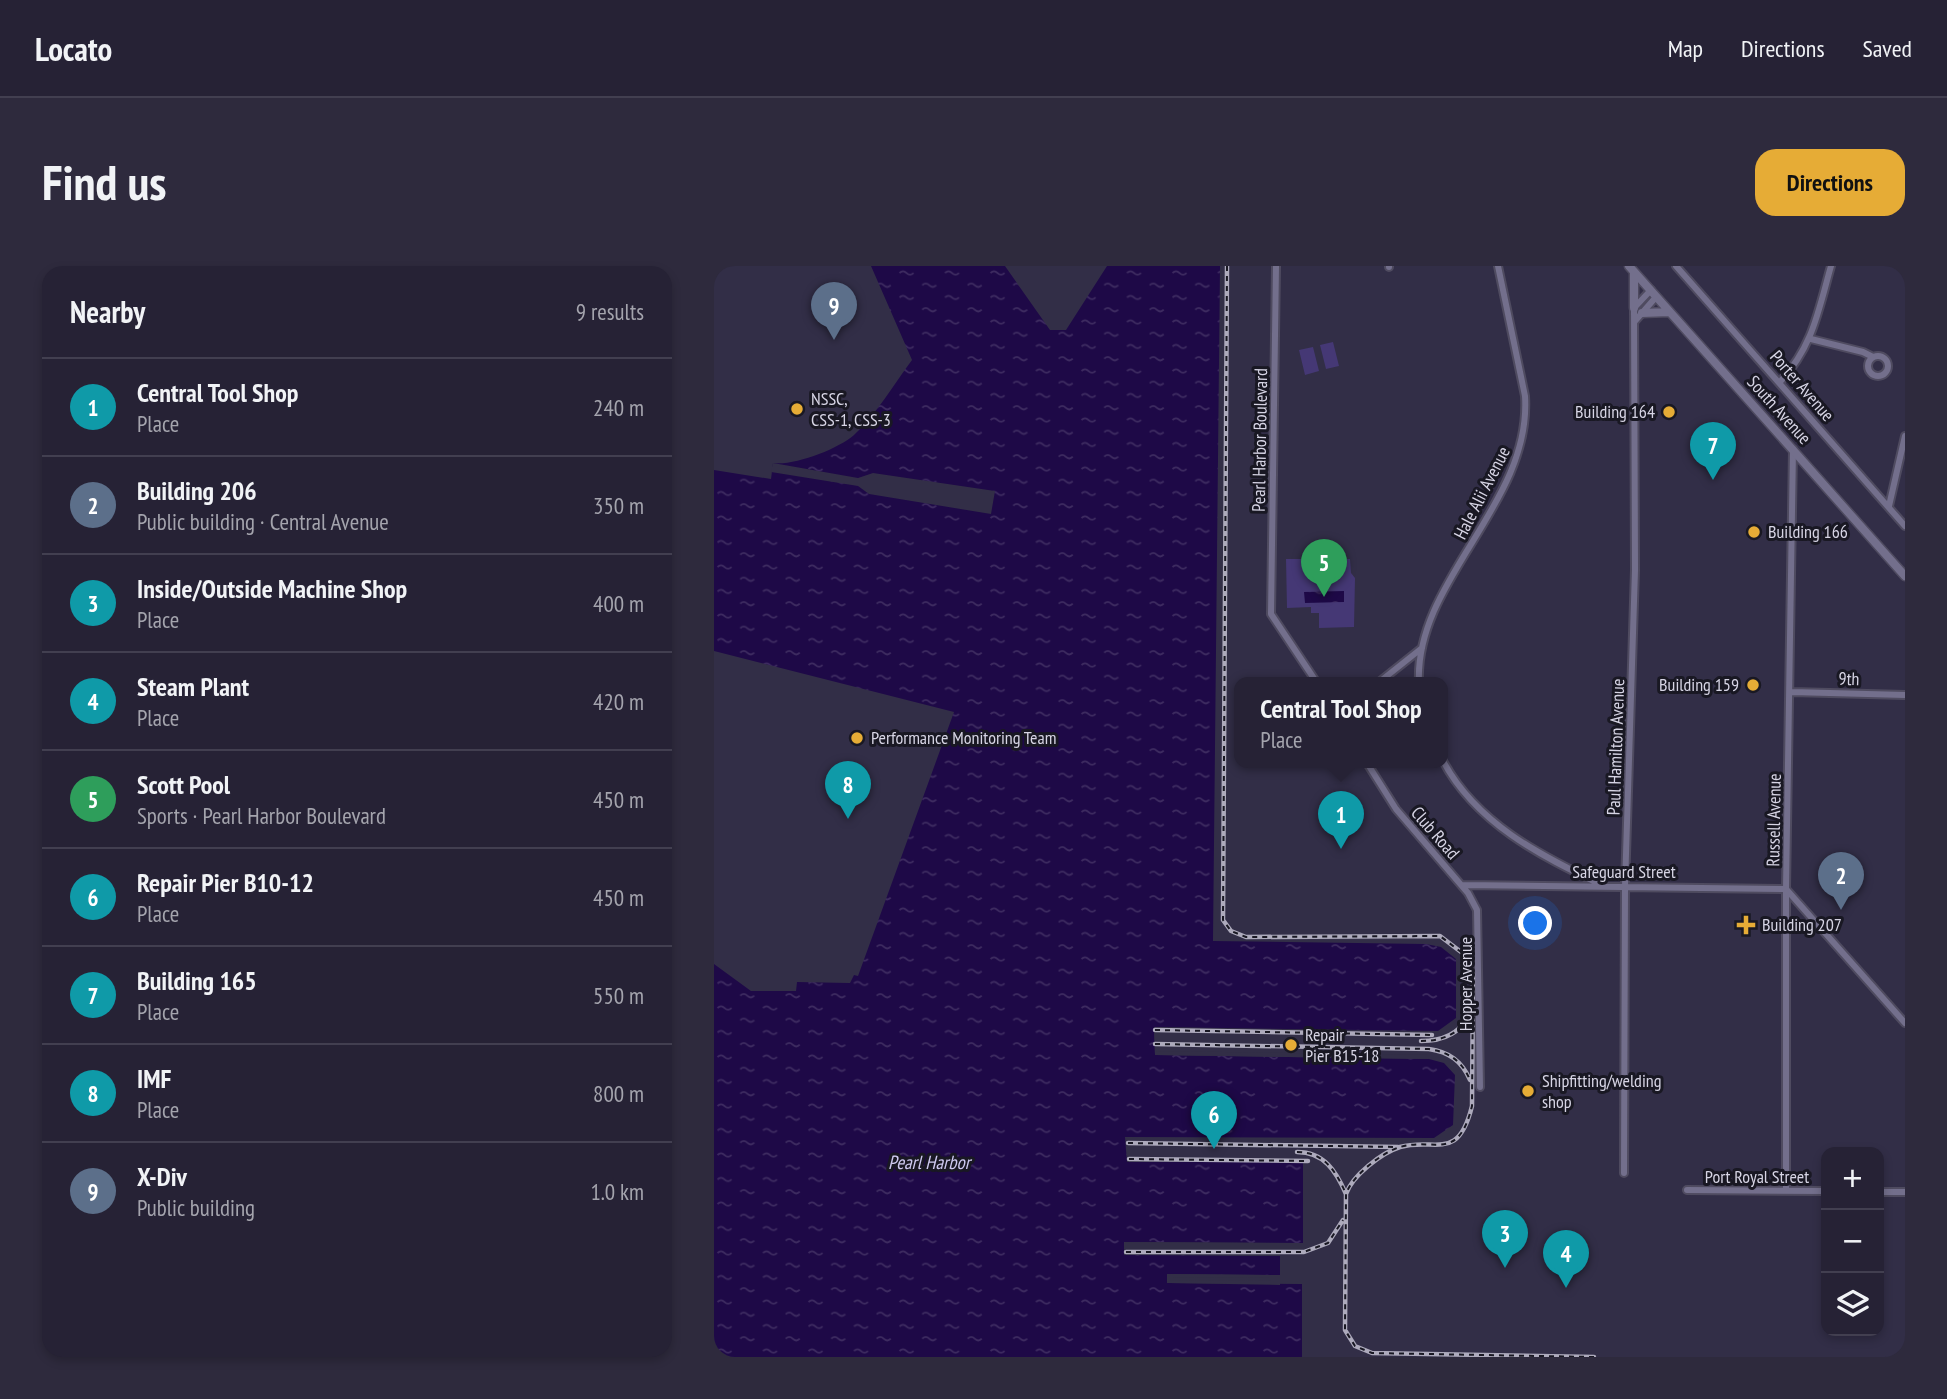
<!DOCTYPE html>
<meta charset="utf-8">
<style>
:root{--surface:#262235;--page:#2e2a3d;--text:#f1f3f6;--muted:#a4a4ad;--line:#423f50;--accent:#e6ac36}
body{margin:0;font-family:"PT Sans Narrow",sans-serif;background:var(--page);color:var(--text)}
.controls{position:absolute;right:21px;bottom:21px;display:grid;overflow:hidden;border-radius:14px;box-shadow:0 4px 10px #0003}
.controls button{width:63px;height:63px;display:grid;place-items:center;padding:0;border:0;border-bottom:2px solid var(--line);background:var(--surface);color:var(--text);font:35px sans-serif}
.you{position:absolute;left:822px;top:658px;width:24px;height:24px;margin:-18px;border:5px solid #fff;border-radius:50%;background:#1a73e8;box-shadow:0 0 0 10px #1a73e833}
.badge{display:grid;place-items:center;width:46px;height:46px;border-radius:50%;background:var(--accent);color:#fff;font-size:23px;font-weight:700}
.pin{position:absolute;translate:-50% -58px;filter:drop-shadow(0 2px 4px #0008)}
.pin::after{content:'';position:absolute;top:37px;width:24px;height:21px;background:inherit;clip-path:polygon(0 0,100% 0,50% 100%)}
.popup{position:absolute;left:520px;top:411px;width:214px;height:91px;box-sizing:border-box;display:grid;place-content:center;border-radius:14px;background:var(--surface);filter:drop-shadow(0 2px 5px #0005);font-size:23px;white-space:nowrap;color:var(--muted)}
.popup b{font-size:26px;color:var(--text)}
.popup::after{content:'';position:absolute;left:50%;top:100%;margin-left:-14px;border:14px solid transparent;border-top-color:var(--surface)}
.list{margin:0;padding:0;list-style:none}
h2{display:flex;justify-content:space-between;align-items:center;height:91px;margin:0;padding:0 28px;font-size:30px}
h2 small{font-size:23px;font-weight:400;color:var(--muted)}
.list li{display:grid;grid-template-columns:46px 1fr auto;gap:21px;align-items:center;box-sizing:border-box;height:98px;padding:0 28px;border-top:2px solid var(--line)}
.list b{display:block;font-size:26px;white-space:nowrap}
.list p{margin:0;font-size:23px;white-space:nowrap;color:var(--muted)}
.list em{font-size:23px;font-style:normal;color:var(--muted)}
.icon{flex:none;width:38px;height:38px;fill:none;stroke:currentColor;stroke-width:2;stroke-linecap:round;stroke-linejoin:round}
.map{position:relative;flex:none;width:1191px;height:1091px;overflow:hidden;border-radius:21px}
header{display:flex;align-items:center;gap:42px;box-sizing:border-box;height:98px;padding:0 35px;background:var(--surface);border-bottom:2px solid var(--line)}
header strong{font-size:33px}
nav{display:flex;gap:38px;margin-inline-start:auto;font-size:24px}
.intro{display:flex;align-items:center;justify-content:space-between;box-sizing:border-box;height:168px;padding:0 42px}
h1{margin:0;font-size:49px}
.button{padding:18px 32px;border-radius:21px;background:var(--accent);color:#111;font-size:24px;font-weight:700}
main{display:flex;gap:42px;padding:0 42px}
aside{flex:1;background:var(--surface);border-radius:21px;box-shadow:0 4px 10px #0003}
.map>svg:first-child{display:block}
</style>
<header>
<strong>Locato</strong>
<nav><a>Map</a><a>Directions</a><a>Saved</a></nav>
</header>
<div class="intro"><h1>Find us</h1><a class="button">Directions</a></div>
<main>
<aside>
<h2>Nearby<small>9 results</small></h2>
<ul class="list">
<li><span class="badge" style="background:#0f9aa8">1</span><div><b>Central Tool Shop</b><p>Place</p></div><em>240 m</em></li>
<li><span class="badge" style="background:#5c6f8a">2</span><div><b>Building 206</b><p>Public building · Central Avenue</p></div><em>350 m</em></li>
<li><span class="badge" style="background:#0f9aa8">3</span><div><b>Inside/Outside Machine Shop</b><p>Place</p></div><em>400 m</em></li>
<li><span class="badge" style="background:#0f9aa8">4</span><div><b>Steam Plant</b><p>Place</p></div><em>420 m</em></li>
<li><span class="badge" style="background:#2e9e5b">5</span><div><b>Scott Pool</b><p>Sports · Pearl Harbor Boulevard</p></div><em>450 m</em></li>
<li><span class="badge" style="background:#0f9aa8">6</span><div><b>Repair Pier B10-12</b><p>Place</p></div><em>450 m</em></li>
<li><span class="badge" style="background:#0f9aa8">7</span><div><b>Building 165</b><p>Place</p></div><em>550 m</em></li>
<li><span class="badge" style="background:#0f9aa8">8</span><div><b>IMF</b><p>Place</p></div><em>800 m</em></li>
<li><span class="badge" style="background:#5c6f8a">9</span><div><b>X-Div</b><p>Public building</p></div><em>1.0 km</em></li>
</ul>
</aside>
<div class="map">
<svg width="1191" height="1091" viewBox="0 0 1191 1091">
<defs>
<pattern id="water-ripples" width="26" height="14" patternUnits="userSpaceOnUse" patternTransform="scale(1.75)"><rect width="26" height="14" fill="#1e0947"/><path d="M2 4q2-2 4 0t4 0M15 11q2-2 4 0t4 0" fill="none" stroke="#3e2c61"/></pattern>
</defs>
<rect width="100%" height="100%" fill="#322e47"/>
<path fill="#453875" d="M 619,76 L 625,100 L 612,103 L 606,79 Z
M 599,81 L 605,105 L 591,109 L 585,84 Z
M 572,293 L 636,293 L 637,307 L 641,312 L 640,361 L 605,362 L 605,347 L 597,347 L 597,341 L 573,342 Z"/>
<path fill="url(#water-ripples)" d="M 157,0 L 291,0 L 336,64 L 352,64 L 393,0 L 506,0 L 499,675 L 712,678 L 727,681 L 742,693 L 742,752 L 724,765 L 440,761 L 441,789 L 715,793 L 730,797 L 741,809 L 739,859 L 720,872 L 411,871 L 413,896 L 589,896 L 589,977 L 410,976 L 410,988 L 566,990 L 566,1009 L 453,1008 L 453,1017 L 588,1018 L 588,1091 L 0,1091 L 0,698 L 37,725 L 82,725 L 83,716 L 136,717 L 140,709 L 144,710 L 240,446 L 0,385 L 0,204 L 57,213 L 59,197 C 80,200 124,183 140,169 C 162,149 180,118 198,94 Z
M 630,325 L 630,336 L 591,337 L 590,326 Z"/>
<path fill="#322e47" d="M 59,197 L 144,212 L 159,207 L 281,225 L 277,248 L 155,228 L 144,220 L 57,206 Z
M 440,761 L 715,766 L 715,769 L 442,765 L 442,785 L 715,789 L 715,793 L 441,789 Z
M 410,976 L 566,977 L 566,980 L 413,980 L 413,985 L 566,986 L 566,990 L 410,989 Z
M 453,1008 L 566,1009 L 566,1012 L 456,1011 L 456,1014 L 566,1015 L 566,1019 L 453,1017 Z"/>
<g fill="none" stroke-linecap="round" stroke-linejoin="round">
<defs>
<path id="street" d="M 562,0 L 557,348 L 603,417
M 675,0 L 675,1
M 962,0 L 1191,260
M 921,55 L 942,31
M 1097,73 L 1149,86 L 1159,91
M1154 100a10 10 0 1 1 20 0a10 10 0 1 1-20 0Z
M 1066,116 C 1099,80 1104,46 1117,0
M 1175,240 L 1191,170
M 664,417 L 708,382
M 705,417 C 700,314 818,238 811,130 L 784,0
M 1078,426 L 1191,429
M 728,493 C 761,557 827,590 888,619
M 653,497 L 682,543 L 754,627 L 763,644 L 766,821
M 748,619 L 1072,623
M 1072,623 L 1191,757
M 910,907 L 911,620 L 921,304 L 920,42 L 937,24
M 973,924 L 1112,925
M 1072,925 L 1072,623 L 1079,183
M 1165,926 L 1191,926"/>
<path id="secondary" d="M 915,0 L 1191,310
M 920,6 L 920,42
M 928,47 L 955,46"/>
</defs>
<use href="#street" stroke="#4f4b60" stroke-width="10"/>
<use href="#secondary" stroke="#4f4b60" stroke-width="11"/>
<use href="#street" stroke="#736f8c" stroke-width="6"/>
<use href="#secondary" stroke="#736f8c" stroke-width="8"/>
<defs>
<path id="rail" d="M 513,0 L 509,654 L 517,665 L 532,671 L 726,670 L 751,689 L 759,708 L 758,840 C 744,897 721,871 686,881 C 667,887 638,910 632,928 L 631,1064 L 641,1080 L 658,1087 L 880,1091
M 441,764 L 718,769
M 707,775 C 730,775 748,767 757,745
M 441,778 L 715,783 C 735,786 748,795 756,814
M 414,877 L 684,881
M 583,886 C 610,886 622,905 632,928
M 415,893 L 594,895
M 412,986 L 590,986 L 614,977 L 629,954"/>
</defs>
<use href="#rail" stroke="#adaabc" stroke-width="4.5"/>
<use href="#rail" stroke="#191823" stroke-width="2" stroke-dasharray="5" stroke-linecap="butt"/>
</g>
<g fill="#e6ac36" stroke="#191823" stroke-width="2.5">
<circle cx="83" cy="143" r="7"/>
<circle cx="955" cy="146" r="7"/>
<circle cx="1040" cy="266" r="7"/>
<circle cx="1039" cy="419" r="7"/>
<circle cx="143" cy="472" r="7"/>
<path d="M1028.5 648.5h7v7h7v7h-7v7h-7v-7h-7v-7h7z"/>
<circle cx="577" cy="779" r="7"/>
<circle cx="814" cy="825" r="7"/>
</g>
<g text-anchor="middle" stroke-width="6" stroke-linejoin="round" paint-order="stroke">
<g font-size="18" fill="#d7d5e5" stroke="#191823">
<text transform="translate(1088 120) rotate(49)" y="6">Porter Avenue</text>
<text transform="translate(1065 144) rotate(48)" y="6">South Avenue</text>
<text transform="translate(546 174) rotate(-89)" y="6">Pearl Harbor Boulevard</text>
<text transform="translate(768 227) rotate(-63)" y="6">Hale Alii Avenue</text>
<text transform="translate(1135 413) rotate(2)" y="6">9th</text>
<text transform="translate(902 481) rotate(-88)" y="6">Paul Hamilton Avenue</text>
<text transform="translate(1060 554) rotate(-89)" y="6">Russell Avenue</text>
<text transform="translate(721 567) rotate(49)" y="6">Club Road</text>
<text x="910" y="612">Safeguard Street</text>
<text transform="translate(752 718) rotate(-90)" y="6">Hopper Avenue</text>
<text x="1043" y="917">Port Royal Street</text>
</g>
<g font-size="18" fill="#d7d5e5" stroke="#191823" text-anchor="start">
<text x="97" y="139">NSSC,<tspan x="97" dy="21">CSS-1, CSS-3</tspan></text>
<text x="941" y="152" text-anchor="end">Building 164</text>
<text x="1054" y="272">Building 166</text>
<text x="1025" y="425" text-anchor="end">Building 159</text>
<text x="157" y="478">Performance Monitoring Team</text>
<text x="1048" y="665">Building 207</text>
<text x="591" y="775">Repair<tspan x="591" dy="21">Pier B15-18</tspan></text>
<text x="828" y="821">Shipfitting/welding<tspan x="828" dy="21">shop</tspan></text>
</g>
<g font-size="19" font-style="italic" fill="#cec9f0" stroke="#191823">
<text x="215" y="903">Pearl Harbor</text>
</g>
</g>
</svg>
<div class="controls">
<button>+</button>
<button>−</button>
<button><svg class="icon" aria-label="layers" viewBox="0 0 24 24"><path d="M12 4l9 5-9 5-9-5zM3 14l9 5 9-5"/></svg></button>
</div>
<div class="you"></div>
<div class="pin badge" style="left:627px;top:583px;background:#0f9aa8">1</div>
<div class="popup"><b>Central Tool Shop</b>Place</div>
<div class="pin badge" style="left:1127px;top:644px;background:#5c6f8a">2</div>
<div class="pin badge" style="left:791px;top:1002px;background:#0f9aa8">3</div>
<div class="pin badge" style="left:852px;top:1022px;background:#0f9aa8">4</div>
<div class="pin badge" style="left:610px;top:331px;background:#2e9e5b">5</div>
<div class="pin badge" style="left:500px;top:883px;background:#0f9aa8">6</div>
<div class="pin badge" style="left:999px;top:214px;background:#0f9aa8">7</div>
<div class="pin badge" style="left:134px;top:553px;background:#0f9aa8">8</div>
<div class="pin badge" style="left:120px;top:74px;background:#5c6f8a">9</div>
</div>
</main>
